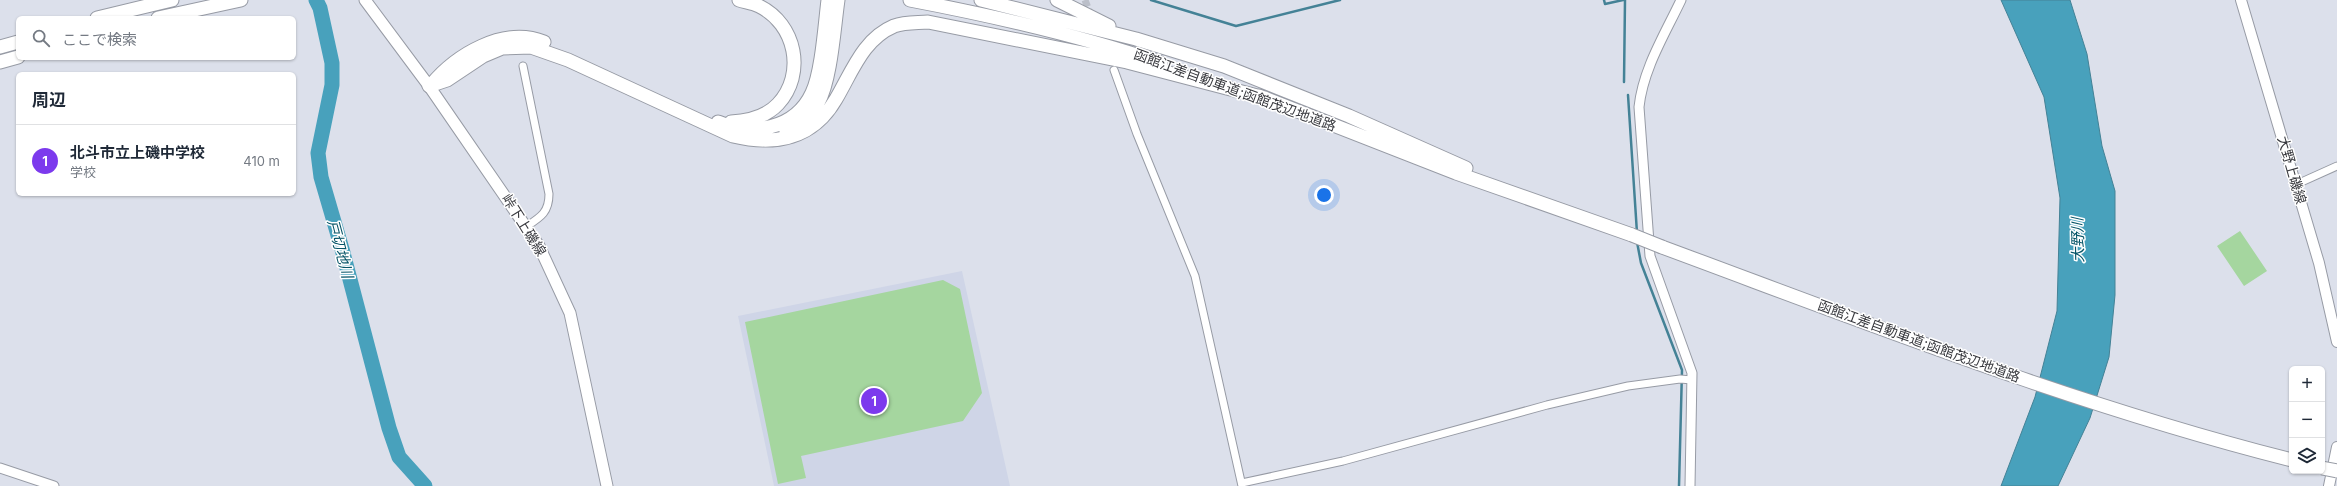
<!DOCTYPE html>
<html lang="ja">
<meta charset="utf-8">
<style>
:root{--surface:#fff;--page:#f6f6f7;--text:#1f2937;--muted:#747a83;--line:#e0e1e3;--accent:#7c3aed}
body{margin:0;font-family:Inter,"Noto Sans JP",sans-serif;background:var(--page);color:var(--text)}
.controls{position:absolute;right:12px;bottom:12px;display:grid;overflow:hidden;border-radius:6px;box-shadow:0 1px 3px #0004}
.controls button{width:36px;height:36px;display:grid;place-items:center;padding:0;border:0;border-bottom:1px solid var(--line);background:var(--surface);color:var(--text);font:20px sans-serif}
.you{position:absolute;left:1324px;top:195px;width:14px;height:14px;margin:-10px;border:3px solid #fff;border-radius:50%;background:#1a73e8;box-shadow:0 0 0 6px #1a73e833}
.badge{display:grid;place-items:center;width:26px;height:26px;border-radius:50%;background:var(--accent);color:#fff;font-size:13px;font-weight:700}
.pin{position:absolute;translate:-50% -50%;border:2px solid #fff;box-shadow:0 1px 4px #0006}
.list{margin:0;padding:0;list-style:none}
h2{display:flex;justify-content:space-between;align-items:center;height:52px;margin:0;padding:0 16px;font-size:17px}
h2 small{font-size:13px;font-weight:400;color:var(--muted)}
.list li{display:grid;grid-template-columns:26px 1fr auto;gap:12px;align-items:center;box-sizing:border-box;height:72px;padding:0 16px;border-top:1px solid var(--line)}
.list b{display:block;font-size:15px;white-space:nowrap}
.list p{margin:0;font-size:13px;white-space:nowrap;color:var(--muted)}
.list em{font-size:13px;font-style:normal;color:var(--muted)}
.icon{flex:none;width:22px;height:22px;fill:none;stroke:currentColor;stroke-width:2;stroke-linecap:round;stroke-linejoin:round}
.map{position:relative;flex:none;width:2337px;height:486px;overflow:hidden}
.search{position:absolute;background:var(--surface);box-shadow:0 1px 3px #0004;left:16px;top:16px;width:280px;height:44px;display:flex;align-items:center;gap:10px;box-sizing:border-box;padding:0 14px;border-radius:6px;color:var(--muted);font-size:15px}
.panel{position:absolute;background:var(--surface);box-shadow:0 1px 3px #0004;left:16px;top:72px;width:280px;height:124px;border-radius:6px}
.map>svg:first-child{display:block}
</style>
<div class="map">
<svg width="2337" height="486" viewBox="0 0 2337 486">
<rect width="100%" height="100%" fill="#dce0eb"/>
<path fill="#cfd5e7" d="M 962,271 L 1010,486 L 774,486 L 738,316 Z"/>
<path fill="#a5d69f" d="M 2240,231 L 2267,271 L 2244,286 L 2217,246 Z
M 943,280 L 960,289 L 982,393 L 963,421 L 801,456 L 806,478 L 778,484 L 745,322 Z"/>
<path fill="#48a1bc" stroke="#448296" d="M 2001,0 L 2070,0 L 2087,54 L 2102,146 L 2115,191 L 2115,295 L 2109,357 L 2090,418 L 2058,486 L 2001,486 L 2035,397 L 2057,311 L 2060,198 L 2044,97 Z"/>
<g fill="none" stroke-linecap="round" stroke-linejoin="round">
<path stroke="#448296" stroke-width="2.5" d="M 1151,0 L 1236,26 L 1340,0
M 1604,0 L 1605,4 L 1623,0
M 1624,82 L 1625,0
M 1628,95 L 1637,233
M 1637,242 L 1641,263 L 1682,370 L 1679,486"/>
<path stroke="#48a1bc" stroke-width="15" d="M 316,0 L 320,8 L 332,63 L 332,85 L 318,153 L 321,177 L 342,249 L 389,428 L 399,457 L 425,486"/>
<path stroke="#bbbfc9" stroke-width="7" stroke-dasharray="7 3.5" stroke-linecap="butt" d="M 1085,0 L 1091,16"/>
<defs>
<path id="minor" d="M 523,66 L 549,194 C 549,212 541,217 527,226
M 1114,70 L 1137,134 L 1195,276 L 1242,486
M 2297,184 L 2337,166
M 1242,483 L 1343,461 L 1547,405 L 1628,386 L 1680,379 L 1692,380"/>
<path id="tertiary" d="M 1681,0 C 1665,34 1643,69 1639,107 L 1650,256 L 1692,373 L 1690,486
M 0,468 L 54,486"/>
<path id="secondary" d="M 2241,0 L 2319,263 L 2337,342
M 2329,486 L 2337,447"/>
<path id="primary" d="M 365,0 L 429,86 L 539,246 L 570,313 L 607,486"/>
<path id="motorway" d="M 910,0 C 994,16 1079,35 1161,63
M 981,0 L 1136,39 L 1224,66 L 1349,116 L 1466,168
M 1057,0 L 1109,26
M 97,18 L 172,0
M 158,18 L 241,0
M 0,47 L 18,42
M 0,62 L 18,57
M 431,85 C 456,55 503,26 544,42
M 429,86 L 447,80 L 483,56 L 502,48 L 531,47 L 568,60 L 733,136 C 775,146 813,139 836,99 C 852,72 863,39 894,26 C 905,22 917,23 928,22 L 1127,62 L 1265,98
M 1259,96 L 1456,173 L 1632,235
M 718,122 C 751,136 795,130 812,93 C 822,72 825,24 828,0
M 731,122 C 748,121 766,117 778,104 C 806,74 796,24 759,6 C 753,3 745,2 739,0
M 786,132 C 798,124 811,115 818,103 C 831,80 834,27 838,0
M 1662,247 C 1870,324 2077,406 2292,460"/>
</defs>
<use href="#minor" stroke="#979ba5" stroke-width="9"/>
<use href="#tertiary" stroke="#979ba5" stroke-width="11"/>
<use href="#secondary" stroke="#979ba5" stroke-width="12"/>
<use href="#primary" stroke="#979ba5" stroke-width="13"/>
<use href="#motorway" stroke="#979ba5" stroke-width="15"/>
<use href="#minor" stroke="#fff" stroke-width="7"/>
<use href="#tertiary" stroke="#fff" stroke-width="9"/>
<use href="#secondary" stroke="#fff" stroke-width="10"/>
<use href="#primary" stroke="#fff" stroke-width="11"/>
<use href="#motorway" stroke="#fff" stroke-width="13"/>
<defs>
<path id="motorway-bridge" d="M 1632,235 L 1662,247
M 2322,468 L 2337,471"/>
</defs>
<use href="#motorway-bridge" stroke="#979ba5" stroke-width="15" stroke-linecap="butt"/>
<use href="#motorway-bridge" stroke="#fff" stroke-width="13"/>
</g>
<g text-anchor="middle" stroke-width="3" stroke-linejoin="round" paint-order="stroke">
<g font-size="14" fill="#393a3f" stroke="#fff">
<text transform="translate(1235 90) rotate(20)" y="5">函館江差自動車道;函館茂辺地道路</text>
<text transform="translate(2292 170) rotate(74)" y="5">大野上磯線</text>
<text transform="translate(524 225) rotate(58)" y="5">峠下上磯線</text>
<text transform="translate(1919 341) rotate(20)" y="5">函館江差自動車道;函館茂辺地道路</text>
</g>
<g font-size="15" font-style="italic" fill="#075568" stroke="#fff">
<text transform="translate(2078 240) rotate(-91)" y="5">大野川</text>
<text transform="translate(340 249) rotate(75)" y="5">戸切地川</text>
</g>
</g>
</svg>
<div class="controls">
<button>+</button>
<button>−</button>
<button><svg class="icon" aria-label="layers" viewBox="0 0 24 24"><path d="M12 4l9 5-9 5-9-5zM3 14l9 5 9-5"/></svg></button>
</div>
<div class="you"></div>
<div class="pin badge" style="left:874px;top:401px">1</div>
<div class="search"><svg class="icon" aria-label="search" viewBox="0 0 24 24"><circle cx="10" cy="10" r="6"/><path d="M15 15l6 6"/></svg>ここで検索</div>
<section class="panel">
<h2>周辺<small></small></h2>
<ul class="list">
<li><span class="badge">1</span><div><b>北斗市立上磯中学校</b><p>学校</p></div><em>410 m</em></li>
</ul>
</section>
</div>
